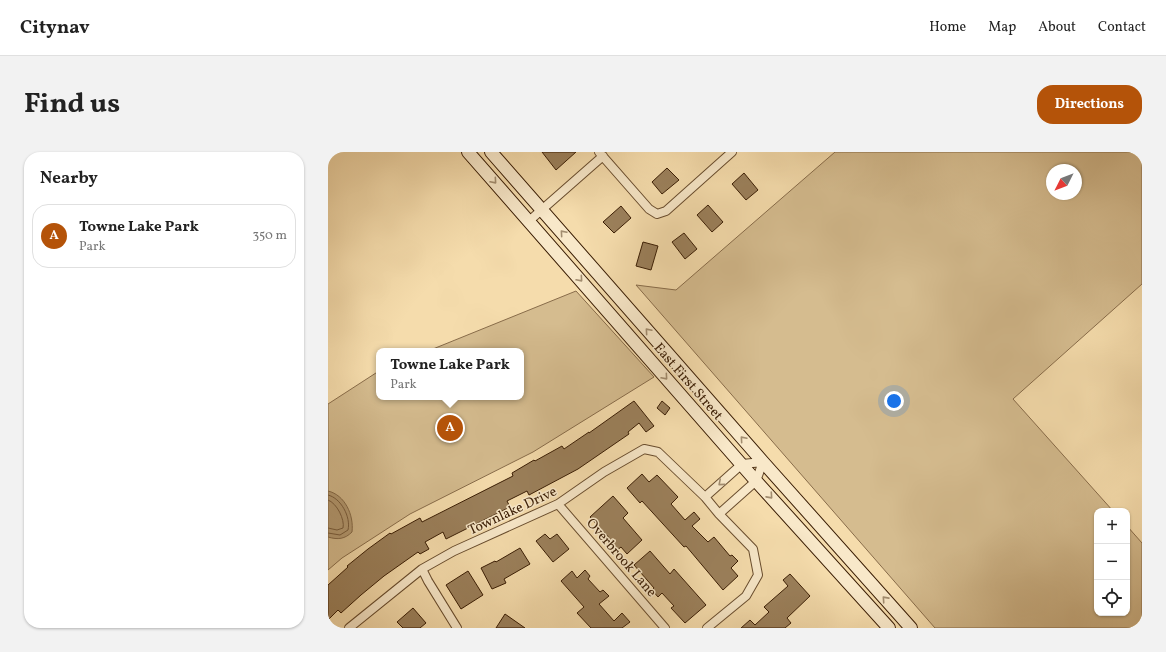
<!DOCTYPE html>
<meta charset="utf-8">
<style>
:root{--surface:#fff;--page:#f2f2f2;--text:#222;--muted:#767676;--line:#e0e0e0;--accent:#b45309}
body{margin:0;font-family:Vollkorn,serif;background:var(--page);color:var(--text)}
.controls{position:absolute;right:12px;bottom:12px;display:grid;overflow:hidden;border-radius:8px;box-shadow:0 1px 3px #0004}
.controls button{width:36px;height:36px;display:grid;place-items:center;padding:0;border:0;border-bottom:1px solid var(--line);background:var(--surface);color:var(--text);font:20px sans-serif}
.compass{position:absolute;left:718px;top:12px;width:36px;height:36px;border-radius:50%;background:var(--surface);box-shadow:0 1px 3px #0004;rotate:228deg}
.you{position:absolute;left:566px;top:249px;width:14px;height:14px;margin:-10px;border:3px solid #fff;border-radius:50%;background:#1a73e8;box-shadow:0 0 0 6px #1a73e833}
.badge{display:grid;place-items:center;width:26px;height:26px;border-radius:50%;background:var(--accent);color:#fff;font-size:13px;font-weight:700}
.pin{position:absolute;translate:-50% -50%;border:2px solid #fff;box-shadow:0 1px 4px #0006}
.popup{position:absolute;left:48px;top:196px;width:148px;height:52px;box-sizing:border-box;display:grid;place-content:center;border-radius:8px;background:var(--surface);filter:drop-shadow(0 1px 3px #0005);font-size:13px;white-space:nowrap;color:var(--muted)}
.popup b{font-size:15px;color:var(--text)}
.popup::after{content:'';position:absolute;left:50%;top:100%;margin-left:-8px;border:8px solid transparent;border-top-color:var(--surface)}
.list{margin:0;padding:0;list-style:none}
h2{display:flex;justify-content:space-between;align-items:center;height:52px;margin:0;padding:0 16px;font-size:17px}
h2 small{font-size:13px;font-weight:400;color:var(--muted)}
.list li{display:grid;grid-template-columns:26px 1fr auto;gap:12px;align-items:center;box-sizing:border-box;height:64px;margin:0 8px 8px;padding:0 8px;border:1px solid var(--line);border-radius:16px}
.list b{display:block;font-size:15px;white-space:nowrap}
.list p{margin:0;font-size:13px;white-space:nowrap;color:var(--muted)}
.list em{font-size:13px;font-style:normal;color:var(--muted)}
.icon{flex:none;width:22px;height:22px;fill:none;stroke:currentColor;stroke-width:2;stroke-linecap:round;stroke-linejoin:round}
.map{position:relative;flex:none;width:814px;height:476px;overflow:hidden;border-radius:16px}
header{display:flex;align-items:center;gap:24px;box-sizing:border-box;height:56px;padding:0 20px;background:var(--surface);border-bottom:1px solid var(--line)}
header strong{font-size:19px}
nav{display:flex;gap:22px;margin-inline-start:auto;font-size:14px}
.intro{display:flex;align-items:center;justify-content:space-between;box-sizing:border-box;height:96px;padding:0 24px}
h1{margin:0;font-size:28px}
.button{padding:10px 18px;border-radius:16px;background:var(--accent);color:#fff;font-size:14px;font-weight:700}
main{display:flex;gap:24px;padding:0 24px}
aside{flex:1;background:var(--surface);border-radius:16px;box-shadow:0 1px 3px #0004}
.map>svg:first-child{display:block}
</style>
<header>
<strong>Citynav</strong>
<nav><a>Home</a><a>Map</a><a>About</a><a>Contact</a></nav>
</header>
<div class="intro"><h1>Find us</h1><a class="button">Directions</a></div>
<main>
<aside>
<h2>Nearby<small></small></h2>
<ul class="list">
<li><span class="badge">A</span><div><b>Towne Lake Park</b><p>Park</p></div><em>350 m</em></li>
</ul>
</aside>
<div class="map">
<svg width="814" height="476" viewBox="0 0 814 476">
<rect width="100%" height="100%" fill="#f5dcac"/>
<filter id="stains"><feTurbulence type="fractalNoise" baseFrequency=".005" numOctaves="4"/><feColorMatrix values="0 0 0 0 .2 0 0 0 0 .09 0 0 0 0 .02 0 0 0 .5 -.17"/></filter>
<radialGradient id="worn" r=".72"><stop offset=".6" stop-color="#630" stop-opacity="0"/><stop offset="1" stop-color="#630" stop-opacity=".3"/></radialGradient>
<path fill="#d5bc8f" stroke="#886c4a" fill-rule="evenodd" d="M 507,0 L 814,0 L 814,132 L 685,247 L 785,359 L 769,359 L 769,461 L 799,461 L 799,374 L 814,391 L 814,476 L 607,476 L 308,133 L 348,138 ZM 724,18 L 748,18 L 748,42 L 724,42 Z
M 248,139 L 326,225 L 205,300 L 82,362 L 14,406 L 0,418 L 0,252 L 51,219 L 51,245 L 193,245 L 193,199 L 100,199 Z"/>
<path fill="#b59b73" stroke="#846947" d="M 0,339 C 17,343 26,363 24,380 C 17,387 10,388 0,385 Z"/>
<g fill="none" stroke-linecap="round" stroke-linejoin="round">
<path stroke="#785c3c" stroke-width="1" d="M 0,343 C 13,346 23,365 20,378 L 12,383 L 0,381
M 0,348 C 9,351 17,368 15,376 L 9,378 L 0,376"/>
</g>
<path fill="#9b805b" stroke="#3a1d04" d="M 214,0 L 248,0 L 228,18 Z
M 339,16 L 351,28 L 334,42 L 324,30 Z
M 416,21 L 430,38 L 418,48 L 404,32 Z
M 380,53 L 395,70 L 384,80 L 369,63 Z
M 293,54 L 303,66 L 286,81 L 275,70 Z
M 356,81 L 369,97 L 357,107 L 344,90 Z
M 315,90 L 330,94 L 323,118 L 308,114 Z
M 306,249 L 326,274 L 318,280 L 311,271 L 300,280 L 301,282 L 250,317 L 201,343 L 199,339 L 179,349 L 182,355 L 118,387 L 115,380 L 97,390 L 101,397 L 92,402 L 90,400 L 56,424 L 33,443 L 13,461 L 10,458 L 0,468 L 0,433 L 20,415 L 19,414 L 40,397 L 62,381 L 63,382 L 92,366 L 94,370 L 185,324 L 184,321 L 206,308 L 207,309 L 234,294 L 236,297 L 261,280 L 261,281 Z
M 334,249 L 342,256 L 337,263 L 329,256 Z
M 314,322 L 321,330 L 329,323 L 350,345 L 343,352 L 357,368 L 366,360 L 372,367 L 364,374 L 380,390 L 386,385 L 402,404 L 404,403 L 410,409 L 403,416 L 410,424 L 395,438 L 358,394 L 356,395 L 314,349 L 312,351 L 299,336 Z
M 285,344 L 300,361 L 295,366 L 314,388 L 299,402 L 293,395 L 288,399 L 281,392 L 284,389 L 262,365 Z
M 217,382 L 222,387 L 229,382 L 241,397 L 225,410 L 208,389 Z
M 192,396 L 202,412 L 176,427 L 178,431 L 164,437 L 153,416 L 167,409 L 168,410 Z
M 322,399 L 342,422 L 346,417 L 378,453 L 357,471 L 343,456 L 346,454 L 334,441 L 330,445 L 324,438 L 326,436 L 306,413 Z
M 257,418 L 262,424 L 260,427 L 272,440 L 275,438 L 281,444 L 271,452 L 286,469 L 294,461 L 302,470 L 294,476 L 263,476 L 249,461 L 256,455 L 233,429 L 244,419 L 249,426 Z
M 140,419 L 155,443 L 133,457 L 118,433 Z
M 462,422 L 482,444 L 459,466 L 463,471 L 457,476 L 413,476 L 422,468 L 427,473 L 441,460 L 436,455 L 460,434 L 455,428 Z
M 85,456 L 98,471 L 92,476 L 75,476 L 69,470 Z
M 177,462 L 197,476 L 168,476 Z"/>
<g fill="none" stroke-linecap="round" stroke-linejoin="round">
<defs>
<path id="minor" d="M 271,0 L 321,57 L 329,62 L 338,59 L 404,0
M 201,69 L 275,4
M 377,345 L 414,312 L 435,310 L 428,329 L 391,362
M 230,352 L 337,476
M 94,417 L 100,429 L 129,476
M 21,476 L 94,417 L 126,399 L 230,352 L 276,320 L 316,297 L 330,300 L 377,345 L 391,362 L 425,397 L 430,423 L 418,444 L 379,476"/>
<path id="secondary" d="M 140,0 L 428,329 L 561,476
M 163,0 L 435,310 L 583,476"/>
</defs>
<use href="#minor" stroke="#694d2e" stroke-width="10"/>
<use href="#secondary" stroke="#3a1d04" stroke-width="14"/>
<use href="#minor" stroke="#f8e8c9" stroke-width="8"/>
<use href="#secondary" stroke="#f8e8c9" stroke-width="12"/>
</g>
<defs><path id="oneway-chevron" d="M-2-3.5L2.5 0L-2 3.5" fill="none" stroke-width="1.6" stroke-linecap="round" stroke-linejoin="round"/></defs>
<g stroke="#a28d70">
<use href="#oneway-chevron" transform="translate(166 29) rotate(49)"/>
<use href="#oneway-chevron" transform="translate(235 81) rotate(-131)"/>
<use href="#oneway-chevron" transform="translate(252 127) rotate(49)"/>
<use href="#oneway-chevron" transform="translate(320 179) rotate(-131)"/>
<use href="#oneway-chevron" transform="translate(337 225) rotate(49)"/>
<use href="#oneway-chevron" transform="translate(415 287) rotate(-131)"/>
<use href="#oneway-chevron" transform="translate(393 331) rotate(139)"/>
<use href="#oneway-chevron" transform="translate(442 344) rotate(48)"/>
<use href="#oneway-chevron" transform="translate(557 447) rotate(-132)"/>
</g>
<g text-anchor="middle" stroke-width="3" stroke-linejoin="round" paint-order="stroke">
<g font-size="14" fill="#3a1d04" stroke="#f8e8c9">
<text transform="translate(361 229) rotate(49)" y="5">East First Street</text>
<text transform="translate(184 358) rotate(-25)" y="5">Townlake Drive</text>
<text transform="translate(294 405) rotate(49)" y="5">Overbrook Lane</text>
</g>
</g>
<rect width="100%" height="100%" filter="url(#stains)"/>
<rect width="100%" height="100%" fill="url(#worn)"/>
</svg>
<div class="controls">
<button>+</button>
<button>−</button>
<button><svg class="icon" aria-label="locate" viewBox="0 0 24 24"><circle cx="12" cy="12" r="6"/><path d="M12 2v4M12 18v4M2 12h4M18 12h4"/></svg></button>
</div>
<svg class="compass" viewBox="-18 -18 36 36"><path d="M0-13l5 13h-10z" fill="#e53935"/><path d="M0 13l5-13h-10z" fill="#767676"/></svg>
<div class="you"></div>
<div class="pin badge" style="left:122px;top:276px">A</div>
<div class="popup"><b>Towne Lake Park</b>Park</div>
</div>
</main>
